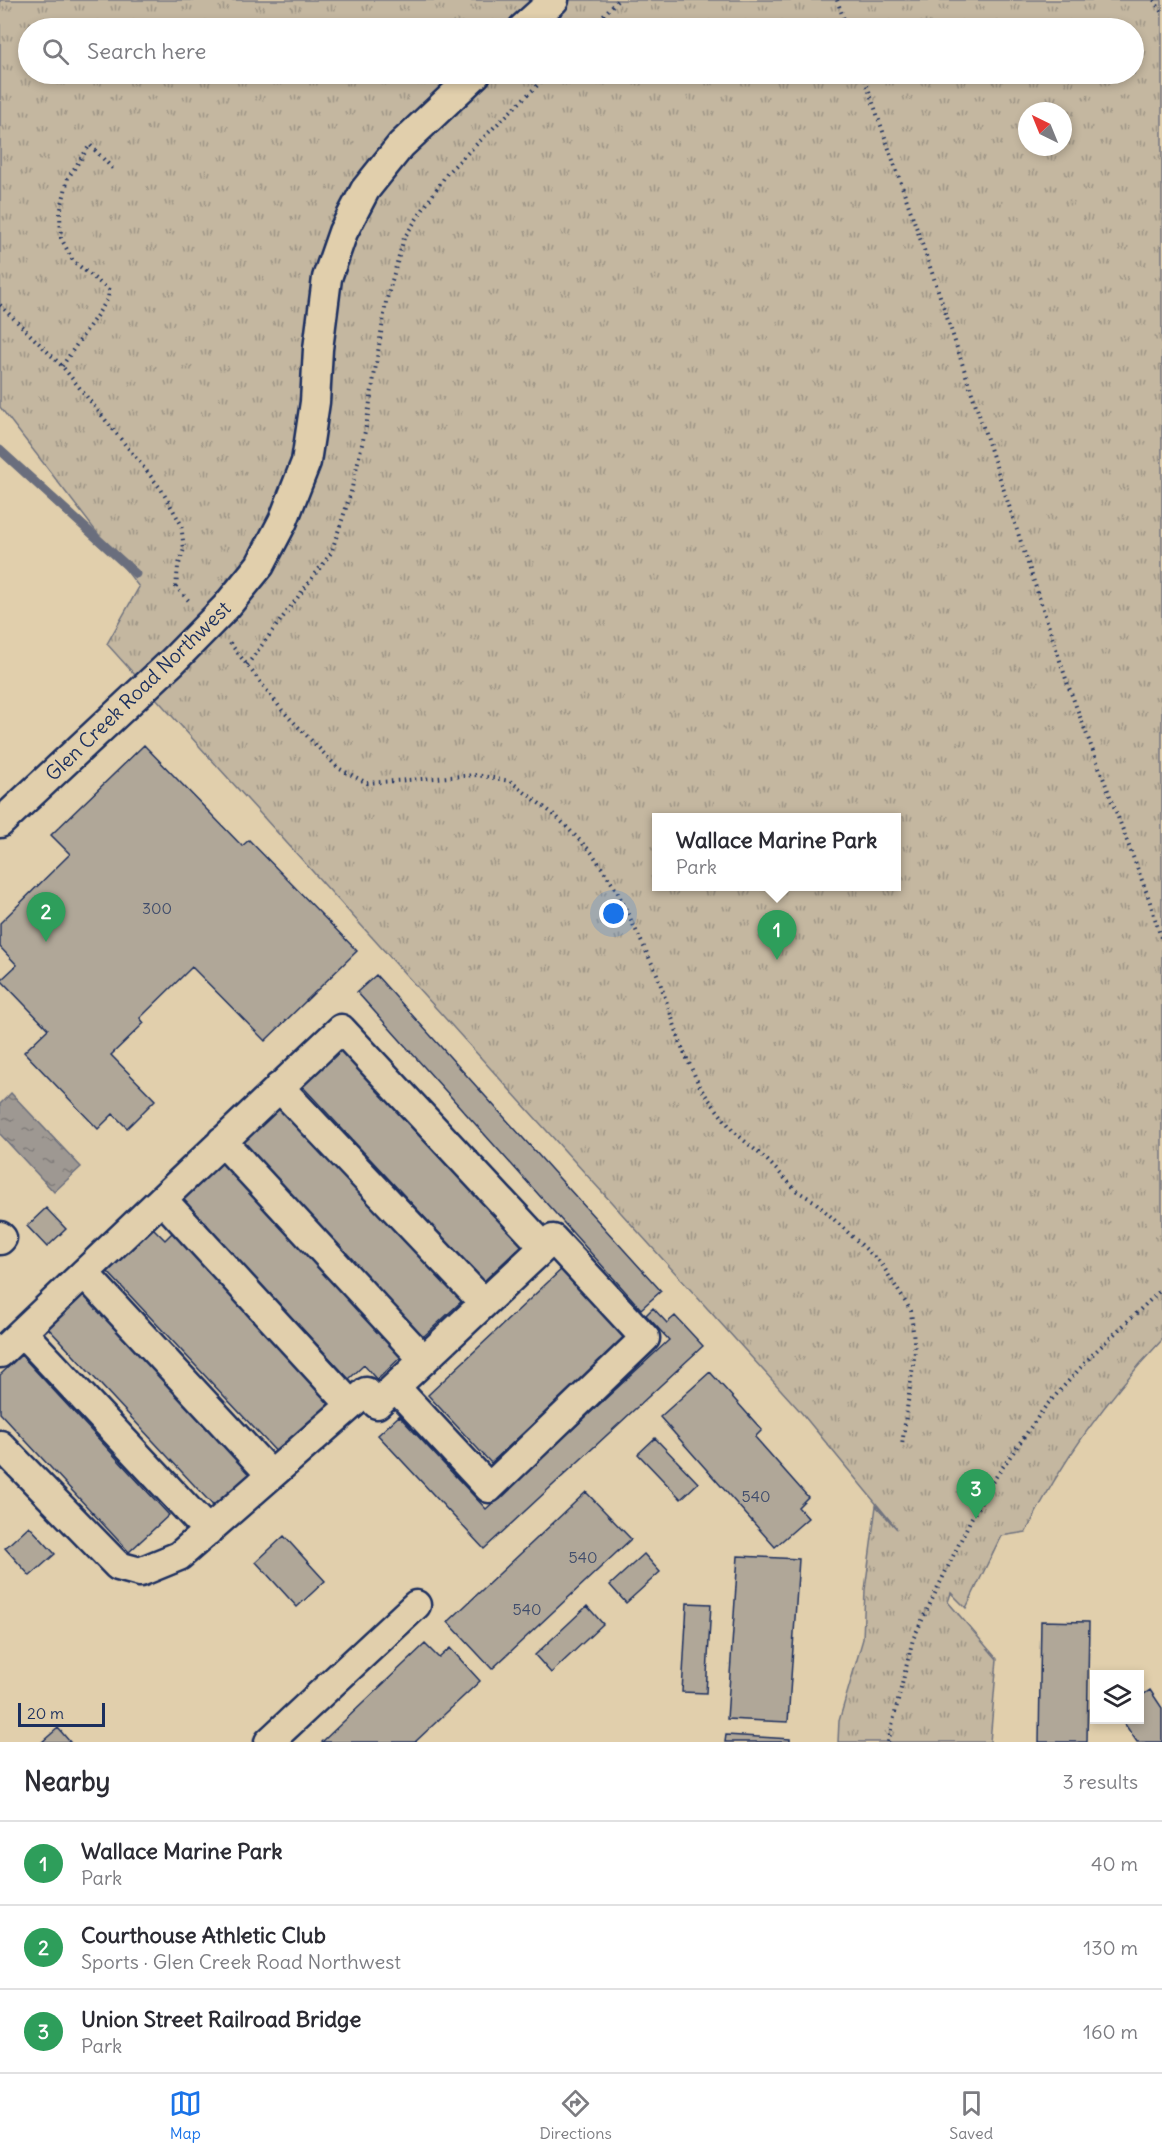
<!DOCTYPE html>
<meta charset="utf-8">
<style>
:root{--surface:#fff;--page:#f7f7f7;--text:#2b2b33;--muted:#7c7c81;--line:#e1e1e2;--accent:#1a73e8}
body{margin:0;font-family:Delius,sans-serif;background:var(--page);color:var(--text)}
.controls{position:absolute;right:18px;bottom:18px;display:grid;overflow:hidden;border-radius:0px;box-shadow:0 3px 9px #0003}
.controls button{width:54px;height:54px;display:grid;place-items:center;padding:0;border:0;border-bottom:2px solid var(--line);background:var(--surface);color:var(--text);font:30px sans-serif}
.compass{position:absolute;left:1018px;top:102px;width:54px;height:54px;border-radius:50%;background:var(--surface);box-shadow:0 3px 9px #0003;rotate:317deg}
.scale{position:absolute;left:18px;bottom:15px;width:87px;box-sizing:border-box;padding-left:6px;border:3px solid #1b2f5e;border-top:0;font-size:16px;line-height:21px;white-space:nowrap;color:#1b2f5e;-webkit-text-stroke:4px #e1cfac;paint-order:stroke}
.you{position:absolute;left:614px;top:914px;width:21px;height:21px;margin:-15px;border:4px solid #fff;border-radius:50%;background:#1a73e8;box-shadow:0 0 0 9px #1a73e833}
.badge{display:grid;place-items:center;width:39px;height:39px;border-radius:50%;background:var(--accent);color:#fff;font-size:20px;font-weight:700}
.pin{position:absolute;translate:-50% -50px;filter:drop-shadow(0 2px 3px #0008)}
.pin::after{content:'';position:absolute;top:32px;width:21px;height:18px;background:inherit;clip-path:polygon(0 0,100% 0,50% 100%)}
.popup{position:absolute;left:652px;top:813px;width:249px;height:78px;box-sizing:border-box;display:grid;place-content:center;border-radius:0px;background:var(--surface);filter:drop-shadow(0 2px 4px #0005);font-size:20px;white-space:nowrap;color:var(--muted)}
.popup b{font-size:22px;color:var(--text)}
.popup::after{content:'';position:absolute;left:50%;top:100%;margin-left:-12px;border:12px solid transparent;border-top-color:var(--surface)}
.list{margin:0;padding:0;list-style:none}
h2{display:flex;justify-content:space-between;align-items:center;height:78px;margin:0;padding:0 24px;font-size:26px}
h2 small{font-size:20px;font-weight:400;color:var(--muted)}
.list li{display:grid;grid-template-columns:39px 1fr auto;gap:18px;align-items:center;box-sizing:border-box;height:84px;padding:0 24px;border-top:2px solid var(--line)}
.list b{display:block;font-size:22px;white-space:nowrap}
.list p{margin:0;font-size:20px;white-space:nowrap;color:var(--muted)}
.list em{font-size:20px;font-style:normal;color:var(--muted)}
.icon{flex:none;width:33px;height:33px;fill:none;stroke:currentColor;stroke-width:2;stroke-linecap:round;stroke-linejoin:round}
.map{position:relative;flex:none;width:1162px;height:1742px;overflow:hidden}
.search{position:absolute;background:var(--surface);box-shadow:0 3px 9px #0003;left:18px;right:18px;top:18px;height:66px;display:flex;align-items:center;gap:15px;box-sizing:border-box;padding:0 21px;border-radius:33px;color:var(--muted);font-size:22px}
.sheet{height:330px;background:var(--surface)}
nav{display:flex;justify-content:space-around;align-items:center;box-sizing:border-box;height:84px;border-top:2px solid var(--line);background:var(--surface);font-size:16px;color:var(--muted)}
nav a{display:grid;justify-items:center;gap:3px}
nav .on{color:var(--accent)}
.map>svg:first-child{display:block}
</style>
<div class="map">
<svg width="1162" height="1742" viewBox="0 0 1162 1742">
<defs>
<pattern id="park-tufts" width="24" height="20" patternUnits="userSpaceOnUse" patternTransform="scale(1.5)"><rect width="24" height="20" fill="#c4b7a0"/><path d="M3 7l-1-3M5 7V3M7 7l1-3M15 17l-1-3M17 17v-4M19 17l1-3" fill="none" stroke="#9e9586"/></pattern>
<pattern id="water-ripples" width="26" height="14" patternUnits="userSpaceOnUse" patternTransform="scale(1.5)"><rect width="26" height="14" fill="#9e9892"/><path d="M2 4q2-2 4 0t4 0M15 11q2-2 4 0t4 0" fill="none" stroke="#807c7a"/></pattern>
</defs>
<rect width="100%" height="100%" fill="#e1cfac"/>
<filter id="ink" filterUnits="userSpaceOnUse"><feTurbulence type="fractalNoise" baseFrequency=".0167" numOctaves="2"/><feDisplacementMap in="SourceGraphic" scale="12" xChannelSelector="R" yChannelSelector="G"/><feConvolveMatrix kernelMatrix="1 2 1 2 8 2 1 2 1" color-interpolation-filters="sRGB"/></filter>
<g filter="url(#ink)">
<path fill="url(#park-tufts)" stroke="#70737f" stroke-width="1.5" fill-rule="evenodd" d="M 0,0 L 1162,0 L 1162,1340 C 1107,1398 1062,1460 1026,1532 L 1001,1536 L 966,1608 L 951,1593 L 948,1602 L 997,1659 L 990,1742 L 838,1742 L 839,1721 L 863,1639 L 865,1590 L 876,1506 L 897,1529 L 800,1411 L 107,644 L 139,587 L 0,407 ZM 28,28 L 1134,28 L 1134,74 L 28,74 ZM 1027,111 L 1063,111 L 1063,147 L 1027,147 ZM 657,818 L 897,818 L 897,886 L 657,886 Z"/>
<path fill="url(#water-ripples)" stroke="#6a6e7d" stroke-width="1.5" d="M 11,1093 L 81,1167 L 54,1192 L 0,1134 L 0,1104 Z"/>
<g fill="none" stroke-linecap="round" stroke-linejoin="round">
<path stroke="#6a6e7d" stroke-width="9" d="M 0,450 L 136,574"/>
</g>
<path fill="#b0a798" stroke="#1b2f5e" stroke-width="1.5" d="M 144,745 L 242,846 L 249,840 L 357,951 L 265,1041 L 192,967 L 140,1018 L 144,1023 L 111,1055 L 155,1100 L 127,1128 L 113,1114 L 98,1129 L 24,1052 L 48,1029 L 1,980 L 17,965 L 0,947 L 0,923 L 70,854 L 51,835 Z
M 376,975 L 661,1291 L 641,1309 L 357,992 Z
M 341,1050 L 523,1244 L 484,1281 L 302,1086 Z
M 281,1106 L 463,1300 L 423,1337 L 242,1143 Z
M 221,1162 L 402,1356 L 377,1380 L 364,1365 L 349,1379 L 181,1199 Z
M 46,1208 L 66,1229 L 47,1247 L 27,1226 Z
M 153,1228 L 165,1240 L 174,1231 L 339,1407 L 283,1459 L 107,1271 Z
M 563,1268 L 627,1336 L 491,1463 L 428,1395 Z
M 83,1294 L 257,1481 L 221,1514 L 48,1328 Z
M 653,1308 L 667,1323 L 675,1316 L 703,1346 L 484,1549 L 378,1435 L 399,1416 L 486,1509 L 669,1340 L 646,1315 Z
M 21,1355 L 169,1515 L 129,1552 L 0,1413 L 0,1375 Z
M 710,1372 L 762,1430 L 755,1437 L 808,1497 L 798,1507 L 808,1518 L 775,1547 L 660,1417 Z
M 655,1438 L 698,1483 L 681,1499 L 638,1454 Z
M 586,1492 L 631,1539 L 492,1669 L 448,1622 Z
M 29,1526 L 55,1554 L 30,1576 L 5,1548 Z
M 284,1536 L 325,1581 L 297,1607 L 256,1562 Z
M 644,1554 L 660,1572 L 626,1603 L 610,1585 Z
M 738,1556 L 799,1559 L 788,1722 L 727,1719 Z
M 687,1603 L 711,1604 L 706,1693 L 682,1692 Z
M 587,1606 L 603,1624 L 551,1673 L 535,1655 Z
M 1041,1621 L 1089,1622 L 1087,1742 L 1039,1742 Z
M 425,1644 L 439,1658 L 450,1648 L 480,1681 L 415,1742 L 322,1742 Z
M 1150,1690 L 1162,1708 L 1162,1742 L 1137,1742 L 1122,1720 L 1140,1720 L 1140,1697 Z
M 58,1728 L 70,1742 L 42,1742 Z
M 726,1735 L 790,1739 L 790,1742 L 725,1742 Z"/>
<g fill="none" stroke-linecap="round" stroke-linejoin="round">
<defs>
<path id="minor" d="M 523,28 L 554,0
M 0,823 L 172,662 L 226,607 L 260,565 L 283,521 L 306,462 L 315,402 L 318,349 L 327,278 L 343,232 L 365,190 L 401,145 L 476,74
M 279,1087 L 484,1303
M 222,1141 L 424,1360
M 162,1199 L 351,1405
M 0,1236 L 2,1238 L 0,1240
M 84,1273 L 271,1475
M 22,1332 L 208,1531
M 0,1353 L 341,1029 L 544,1247 L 377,1404 L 366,1392 L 179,1556 L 140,1572 L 118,1566 L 0,1445
M 395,1387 L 489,1488 L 645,1338 L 553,1239 L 544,1247
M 269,1742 L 416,1605"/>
</defs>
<use href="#minor" stroke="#1b2f5e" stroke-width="33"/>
<path stroke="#1b2f5e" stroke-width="4" stroke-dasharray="1.5 4.5" stroke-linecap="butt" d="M 837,0 L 847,28
M 1154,0 L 1162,13
M 591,28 L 618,0
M 863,74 L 937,287 L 1068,685 L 1149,899 L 1162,941
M 0,305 L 62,366 L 161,489 L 181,524 L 184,549 L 178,567 L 176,587 L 191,603
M 62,366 L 108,299 L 109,290 L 73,261 L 61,238 L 60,213 L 68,178 L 90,145 L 114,170
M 230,643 L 282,710 L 338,768 L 367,783 L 477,775 L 510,781 L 557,817 L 592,853 L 617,891 L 657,974 L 683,1050 L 701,1089 L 733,1131 L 767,1160 L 797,1191 L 814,1201 L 881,1263 L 911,1311 L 915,1351 L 902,1445
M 247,665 L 331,553 L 350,496 L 366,427 L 386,302 L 404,238 L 448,172 L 549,74
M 888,1742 L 913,1639 L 971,1519 L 993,1481 L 1045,1407 L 1094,1353 L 1162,1289"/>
<use href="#minor" stroke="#e1cfac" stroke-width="28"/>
</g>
</g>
<g text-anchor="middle" stroke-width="4.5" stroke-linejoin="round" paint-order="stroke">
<g font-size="16" fill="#404d6c">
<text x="157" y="914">300</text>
<text x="756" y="1502">540</text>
<text x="583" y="1563">540</text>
<text x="527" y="1615">540</text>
</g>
<g font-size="20" fill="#1b2f5e" stroke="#e1cfac">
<text transform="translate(138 691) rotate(-44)" y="7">Glen Creek Road Northwest</text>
</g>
</g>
</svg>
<div class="controls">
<button><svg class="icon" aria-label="layers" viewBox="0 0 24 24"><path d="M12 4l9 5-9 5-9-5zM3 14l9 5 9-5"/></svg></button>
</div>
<svg class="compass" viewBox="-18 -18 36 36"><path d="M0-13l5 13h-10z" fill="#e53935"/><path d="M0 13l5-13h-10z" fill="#7c7c81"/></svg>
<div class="scale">20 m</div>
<div class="you"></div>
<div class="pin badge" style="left:777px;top:960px;background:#2e9e5b">1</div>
<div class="popup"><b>Wallace Marine Park</b>Park</div>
<div class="pin badge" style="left:46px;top:942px;background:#2e9e5b">2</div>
<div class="pin badge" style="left:976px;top:1519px;background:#2e9e5b">3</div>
<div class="search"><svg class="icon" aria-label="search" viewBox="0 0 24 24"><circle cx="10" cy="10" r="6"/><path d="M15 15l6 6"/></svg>Search here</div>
</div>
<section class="sheet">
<h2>Nearby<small>3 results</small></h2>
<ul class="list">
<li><span class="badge" style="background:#2e9e5b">1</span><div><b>Wallace Marine Park</b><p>Park</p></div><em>40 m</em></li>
<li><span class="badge" style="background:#2e9e5b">2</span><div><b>Courthouse Athletic Club</b><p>Sports · Glen Creek Road Northwest</p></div><em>130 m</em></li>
<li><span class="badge" style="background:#2e9e5b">3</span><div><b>Union Street Railroad Bridge</b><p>Park</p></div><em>160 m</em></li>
</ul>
</section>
<nav>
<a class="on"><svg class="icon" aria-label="map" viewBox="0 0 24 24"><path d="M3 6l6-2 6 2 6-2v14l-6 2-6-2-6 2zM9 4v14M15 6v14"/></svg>Map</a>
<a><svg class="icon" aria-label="directions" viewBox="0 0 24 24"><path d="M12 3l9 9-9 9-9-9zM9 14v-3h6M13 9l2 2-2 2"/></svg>Directions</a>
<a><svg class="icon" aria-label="saved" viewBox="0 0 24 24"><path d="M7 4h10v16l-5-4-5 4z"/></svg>Saved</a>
</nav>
